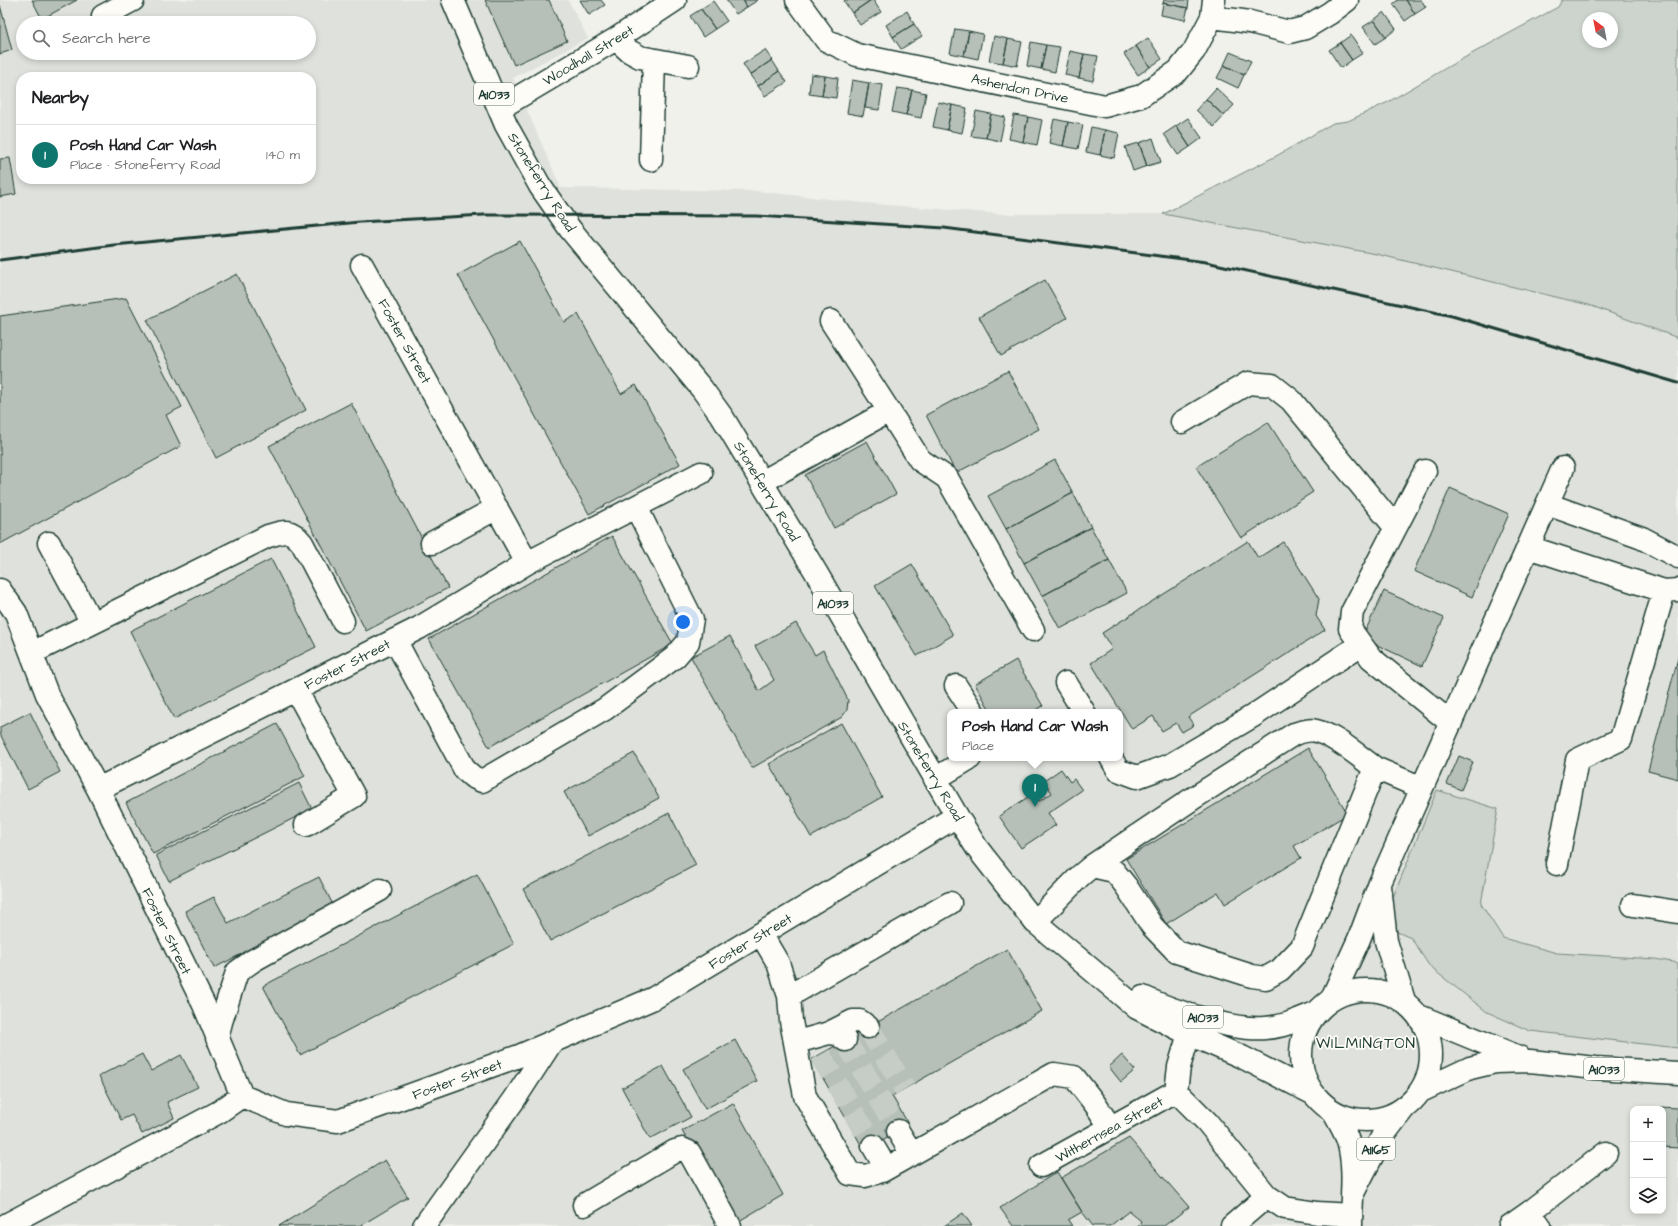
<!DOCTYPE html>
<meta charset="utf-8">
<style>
:root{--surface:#fff;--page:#f2f2f2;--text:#202124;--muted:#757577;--line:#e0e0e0;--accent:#0f766e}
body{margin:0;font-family:"Architects Daughter",sans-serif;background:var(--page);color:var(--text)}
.controls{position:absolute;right:12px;bottom:12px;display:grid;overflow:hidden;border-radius:8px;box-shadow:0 2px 6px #0003}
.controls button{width:36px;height:36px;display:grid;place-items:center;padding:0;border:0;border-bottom:1px solid var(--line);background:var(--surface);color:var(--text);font:20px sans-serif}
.compass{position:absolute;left:1582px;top:12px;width:36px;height:36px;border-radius:50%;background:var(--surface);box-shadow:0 2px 6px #0003;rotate:328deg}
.you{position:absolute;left:683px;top:622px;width:14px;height:14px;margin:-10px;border:3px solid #fff;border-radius:50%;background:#1a73e8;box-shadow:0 0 0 6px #1a73e833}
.badge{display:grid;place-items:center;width:26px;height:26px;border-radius:50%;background:var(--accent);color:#fff;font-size:13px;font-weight:700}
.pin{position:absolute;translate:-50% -33px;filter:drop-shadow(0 1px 2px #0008)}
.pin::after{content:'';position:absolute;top:21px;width:14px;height:12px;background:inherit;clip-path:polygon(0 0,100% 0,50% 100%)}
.popup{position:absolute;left:947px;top:709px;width:176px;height:52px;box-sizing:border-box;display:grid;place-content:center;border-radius:8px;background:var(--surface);filter:drop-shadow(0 1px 3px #0005);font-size:13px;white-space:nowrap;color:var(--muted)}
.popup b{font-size:15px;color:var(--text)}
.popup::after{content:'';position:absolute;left:50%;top:100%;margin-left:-8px;border:8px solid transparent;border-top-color:var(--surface)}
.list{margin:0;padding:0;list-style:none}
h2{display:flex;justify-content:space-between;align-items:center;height:52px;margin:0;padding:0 16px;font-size:17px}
h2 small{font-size:13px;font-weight:400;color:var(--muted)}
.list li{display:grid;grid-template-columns:26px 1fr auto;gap:12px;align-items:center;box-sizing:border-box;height:60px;padding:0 16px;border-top:1px solid var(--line)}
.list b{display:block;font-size:15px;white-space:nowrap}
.list p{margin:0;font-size:13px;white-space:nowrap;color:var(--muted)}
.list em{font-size:13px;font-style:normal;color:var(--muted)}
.icon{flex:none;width:22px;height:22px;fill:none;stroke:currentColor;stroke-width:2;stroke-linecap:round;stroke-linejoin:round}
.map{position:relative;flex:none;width:1678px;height:1226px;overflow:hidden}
.search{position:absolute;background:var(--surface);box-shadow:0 2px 6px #0003;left:16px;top:16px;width:300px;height:44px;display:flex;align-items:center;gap:10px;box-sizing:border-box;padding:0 14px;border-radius:22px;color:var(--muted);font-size:15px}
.panel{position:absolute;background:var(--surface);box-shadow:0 2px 6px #0003;left:16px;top:72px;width:300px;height:112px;border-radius:16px}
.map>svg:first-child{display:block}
</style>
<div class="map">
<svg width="1678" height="1226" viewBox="0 0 1678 1226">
<rect width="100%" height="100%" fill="#f0f1eb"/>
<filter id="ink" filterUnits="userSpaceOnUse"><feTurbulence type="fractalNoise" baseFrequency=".025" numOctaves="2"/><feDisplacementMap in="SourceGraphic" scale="8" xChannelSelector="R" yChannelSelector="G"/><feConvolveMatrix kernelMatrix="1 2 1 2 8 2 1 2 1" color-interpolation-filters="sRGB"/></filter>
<g filter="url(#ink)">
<path fill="#dfe2dc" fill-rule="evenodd" d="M 0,0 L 568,0 L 588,38 L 513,78 L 561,188 L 757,191 L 864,203 L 1002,214 L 1163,214 L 1376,254 L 1589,305 L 1678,338 L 1678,1226 L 0,1226 ZM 23,23 L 309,23 L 309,53 L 23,53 ZM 21,77 L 311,77 L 311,179 L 21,179 ZM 950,712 L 1120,712 L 1120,758 L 950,758 ZM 1633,1109 L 1663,1109 L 1663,1211 L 1633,1211 Z"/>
<path fill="#cdd3cd" stroke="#768880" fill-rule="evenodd" d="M 1562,0 L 1678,0 L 1678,338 L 1589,305 L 1376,254 L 1163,214 L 1278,155 L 1333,123 L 1348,121 L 1388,102 L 1451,65 L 1558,7 ZM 1588,18 L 1612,18 L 1612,42 L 1588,42 Z
M 1437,790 L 1498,809 L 1481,904 L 1503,938 L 1557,953 L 1655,959 L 1678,963 L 1678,1048 L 1530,1031 L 1487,1012 L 1430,967 L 1411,938 L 1397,932 L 1391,902 Z"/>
<path fill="#b6bfb8" stroke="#1f3d34" d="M 32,0 L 77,0 L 42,19 Z
M 485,0 L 549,0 L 567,41 L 514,65 Z
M 580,0 L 601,0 L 605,5 L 589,15 Z
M 726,0 L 743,0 L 747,7 L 736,14 Z
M 743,0 L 758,0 L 747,7 Z
M 845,0 L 871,0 L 852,13 L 844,1 Z
M 871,0 L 873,0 L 881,12 L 860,25 L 852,13 Z
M 1164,0 L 1189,0 L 1188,8 L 1163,3 Z
M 1398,0 L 1406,0 L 1415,14 L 1405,21 L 1393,4 Z
M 1406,0 L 1421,0 L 1426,7 L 1415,14 Z
M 713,1 L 727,21 L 715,29 L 701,9 Z
M 1163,3 L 1188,8 L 1185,20 L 1161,15 Z
M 0,5 L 12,50 L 0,54 Z
M 701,9 L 715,29 L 703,37 L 690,16 Z
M 907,11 L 914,24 L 893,37 L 886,25 Z
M 1384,12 L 1396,29 L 1386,37 L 1374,20 Z
M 1374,20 L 1386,37 L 1375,44 L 1363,27 Z
M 914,24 L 922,36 L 901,49 L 893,37 Z
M 955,29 L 969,31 L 964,56 L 950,53 Z
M 969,31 L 983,34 L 978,59 L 964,56 Z
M 1351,35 L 1363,53 L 1352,60 L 1340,43 Z
M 994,36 L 1008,39 L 1003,63 L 989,61 Z
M 1148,38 L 1162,59 L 1150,67 L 1136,46 Z
M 1008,39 L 1022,42 L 1017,66 L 1003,63 Z
M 1031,42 L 1046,45 L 1041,69 L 1027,66 Z
M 1340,43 L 1352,60 L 1341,68 L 1329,50 Z
M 1046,45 L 1060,47 L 1055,72 L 1041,69 Z
M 1136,46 L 1150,67 L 1138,75 L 1124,54 Z
M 765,50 L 772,60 L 750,75 L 743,64 Z
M 1070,51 L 1084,54 L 1079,78 L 1065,75 Z
M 1230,52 L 1251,61 L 1244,75 L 1224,65 Z
M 1084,54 L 1098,56 L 1093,81 L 1079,78 Z
M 772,60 L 779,71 L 758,86 L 750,75 Z
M 1224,65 L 1244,75 L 1238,88 L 1217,78 Z
M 779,71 L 787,82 L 765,96 L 758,86 Z
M 811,74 L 825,76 L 822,96 L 809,94 Z
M 825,76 L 838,78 L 836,98 L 822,96 Z
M 852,80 L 869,83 L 863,116 L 847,113 Z
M 869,83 L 883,85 L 879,110 L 865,108 Z
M 897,88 L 912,90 L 906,115 L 892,112 Z
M 1216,88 L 1234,105 L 1224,116 L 1206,99 Z
M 912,90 L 926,93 L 921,118 L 906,115 Z
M 1206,99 L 1224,116 L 1214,127 L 1196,110 Z
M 938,102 L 952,105 L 947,130 L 933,127 Z
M 952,105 L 967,108 L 962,133 L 947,130 Z
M 976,111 L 991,114 L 986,138 L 971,136 Z
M 991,114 L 1005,117 L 1000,141 L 986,138 Z
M 1014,115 L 1028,117 L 1023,142 L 1009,139 Z
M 1028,117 L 1042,120 L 1037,145 L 1023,142 Z
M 1188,118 L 1202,138 L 1190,147 L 1176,126 Z
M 1054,119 L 1068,122 L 1063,146 L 1049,143 Z
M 1068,122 L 1083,125 L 1078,149 L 1063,146 Z
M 1176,126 L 1190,147 L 1178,155 L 1164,134 Z
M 1091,127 L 1105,130 L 1100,155 L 1086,152 Z
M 1105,130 L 1119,133 L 1114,158 L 1100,155 Z
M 1153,138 L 1161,162 L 1147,166 L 1139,143 Z
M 1139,143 L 1147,166 L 1133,171 L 1125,147 Z
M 10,158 L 16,194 L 0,197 L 0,159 Z
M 520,241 L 564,322 L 578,314 L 621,394 L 636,385 L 680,464 L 589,514 L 458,275 Z
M 237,274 L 306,410 L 216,458 L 147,320 Z
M 1045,280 L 1067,318 L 1001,356 L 979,317 Z
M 126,298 L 182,407 L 166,415 L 181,446 L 0,544 L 0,316 Z
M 1008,371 L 1039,429 L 956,473 L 926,415 Z
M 351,403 L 448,588 L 366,631 L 269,446 Z
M 1268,422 L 1313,492 L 1241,538 L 1196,467 Z
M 867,441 L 896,494 L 834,528 L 805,475 Z
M 1055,460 L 1073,493 L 1006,529 L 988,496 Z
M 1450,488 L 1509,514 L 1472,597 L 1414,571 Z
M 1073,493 L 1091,527 L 1024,563 L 1006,529 Z
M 1091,527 L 1109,560 L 1042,596 L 1024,563 Z
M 612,536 L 673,644 L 489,747 L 429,639 Z
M 1248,541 L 1258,558 L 1283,542 L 1319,599 L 1316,616 L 1325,630 L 1188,717 L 1194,725 L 1182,732 L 1176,723 L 1162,731 L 1153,716 L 1132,729 L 1091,663 L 1112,649 L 1102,633 Z
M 271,559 L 316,647 L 174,719 L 130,631 Z
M 1109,560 L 1127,593 L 1060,629 L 1042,596 Z
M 912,564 L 953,635 L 917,656 L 875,586 Z
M 1384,591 L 1444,618 L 1422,666 L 1362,638 Z
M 796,623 L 815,655 L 823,650 L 848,700 L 847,710 L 842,717 L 752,768 L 691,657 L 730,636 L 759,691 L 774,680 L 755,646 Z
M 1678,658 L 1678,779 L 1648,771 Z
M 1016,660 L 1043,706 L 1033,712 L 991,712 L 975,684 Z
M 30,712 L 60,772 L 28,789 L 0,734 L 0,727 Z
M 841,723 L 882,797 L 811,837 L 769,764 Z
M 277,724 L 305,776 L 153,854 L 126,803 Z
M 1308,748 L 1348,814 L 1294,846 L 1301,858 L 1225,904 L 1218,892 L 1166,924 L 1126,859 Z
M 634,753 L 659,798 L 588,836 L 564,792 Z
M 1459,756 L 1473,762 L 1461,790 L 1447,784 Z
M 1061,769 L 1070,782 L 1074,779 L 1082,790 L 1048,813 L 1056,825 L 1021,848 L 999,816 L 1034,793 L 1039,801 L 1052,793 L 1044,781 Z
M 299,783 L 312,809 L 169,881 L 156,855 Z
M 669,813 L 696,865 L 550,941 L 523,889 Z
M 477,874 L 514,944 L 300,1055 L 263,986 Z
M 319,877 L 334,907 L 214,968 L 185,911 L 214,897 L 228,923 Z
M 1007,949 L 1042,1011 L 892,1096 L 909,1125 L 864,1150 L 812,1059 Z
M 735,1040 L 757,1081 L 705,1109 L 683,1069 Z
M 142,1054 L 151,1071 L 181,1055 L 198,1087 L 167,1102 L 174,1118 L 142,1134 L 132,1115 L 121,1120 L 99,1076 Z
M 1122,1055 L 1135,1070 L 1121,1082 L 1109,1067 Z
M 663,1066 L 691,1117 L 650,1139 L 622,1088 Z
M 733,1103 L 783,1195 L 734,1224 L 682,1131 Z
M 1660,1107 L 1678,1108 L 1678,1148 L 1663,1147 L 1663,1109 L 1660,1109 Z
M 1129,1138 L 1189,1207 L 1164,1226 L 1138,1226 L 1141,1221 L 1129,1211 L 1110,1226 L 1093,1226 L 1082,1212 L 1061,1178 Z
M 385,1160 L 408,1197 L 360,1226 L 279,1226 Z
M 1057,1172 L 1082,1212 L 1068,1220 L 1072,1226 L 1013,1226 L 1000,1208 Z
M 963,1213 L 972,1226 L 944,1226 Z"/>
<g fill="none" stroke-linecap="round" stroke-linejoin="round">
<path stroke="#c6cdc6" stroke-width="22" stroke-dasharray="22 11" stroke-linecap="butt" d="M 868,1027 L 905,1089
M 845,1040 L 898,1131
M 820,1055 L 873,1146"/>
<defs>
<path id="minor" d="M 797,0 L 826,40 L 857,55 L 1105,106 L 1141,96 L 1178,71 L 1194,51 L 1212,17 L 1214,0
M 103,16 L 133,0
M 1212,17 L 1250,22 L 1289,32 L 1305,28 L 1330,13 L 1347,0
M 616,39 L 629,51 L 640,57 L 688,66
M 500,108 L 616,39 L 675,0
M 651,160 L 654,60
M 362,265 L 527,563
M 889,411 L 920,460 L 947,478 L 1033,630
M 1182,422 L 1248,383 L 1272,385 L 1291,400 L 1395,527
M 1425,471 L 1352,612 L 1350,629 L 1371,658 L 1451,723
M 762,482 L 889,411 L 831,321
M 1547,504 L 1642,538 L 1678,557
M 49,543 L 92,623
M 432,543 L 497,508
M 1528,547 L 1664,591 L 1678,590
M 0,590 L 16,613 L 47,694 L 98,789 L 204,1005 L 242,1096 L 286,1114 L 338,1121 L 519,1056 L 654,998 L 957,816
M 395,640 L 465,770 L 473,777 L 482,781 L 605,709 L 675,657 L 688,642 L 692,619 L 636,507
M 32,653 L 268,536 C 285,531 290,528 302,543 L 343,621
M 1066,683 L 1084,712
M 956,686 L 973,712
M 296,690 L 354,796 L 306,825
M 1111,758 L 1118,770 L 1137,777 L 1170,765 L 1253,716 L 1360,645
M 935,779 L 970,758
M 98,789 L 419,628 L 527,563 L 701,473
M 1557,864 L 1577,760 L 1621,739 L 1664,591
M 1092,866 L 1192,799 L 1294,734 C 1301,732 1309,729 1316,731 C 1334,735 1360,757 1375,768
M 1380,886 L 1386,941 L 1404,1001
M 1633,905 L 1678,912
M 1035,922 L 1080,876 L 1092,866 L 1114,871 L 1126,886 L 1152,926 L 1177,952 L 1252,976 L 1266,978 L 1280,970 L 1302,947 L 1375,768 L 1422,788
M 761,934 L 778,963 L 789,996 L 791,1021 L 805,1096 L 850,1174 L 865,1176 L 882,1171 L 1054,1074 L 1074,1077 L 1095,1104 L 1111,1128
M 789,996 L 950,903
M 1332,998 L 1359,939 L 1380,883 L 1563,468
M 829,1033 L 853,1021 L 860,1021 L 868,1027
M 1189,1034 L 1179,1067 L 1176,1091 L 1207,1122 L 1267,1196 L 1285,1208 L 1317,1213 L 1351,1215
M 217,1038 L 221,1022 L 237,972 L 254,960 L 380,890
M 804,1040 L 829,1033 L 838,1034 L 845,1040
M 898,1131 L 912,1154
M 873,1146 L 886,1168
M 1041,1166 L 1176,1091
M 584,1205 L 675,1151 L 682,1149 L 689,1152 L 693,1159 L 730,1226
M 4,1226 L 219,1112 L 242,1096
M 424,1226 L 514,1100 L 551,1043
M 1232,1226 L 1267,1196
M 1510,1226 L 1530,1212
M 1540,1226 L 1530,1212 L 1606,1153"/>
<path id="major" d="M 1334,1113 C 1339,1122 1345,1132 1348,1141 C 1356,1169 1351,1198 1351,1226
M 1354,1191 L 1382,1137 L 1404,1108"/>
<path id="highway" d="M 453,0 L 506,125 L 540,186 L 570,229 L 702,389 L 723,418 L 817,574 L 957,816 L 977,848 L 1035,922 L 1137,1008 L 1189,1034 L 1242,1057 L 1312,1093
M1301 1055a65 65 0 1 1 130 0a65 65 0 1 1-130 0Z
M 1143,997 C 1173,1011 1233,1031 1265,1028 C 1283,1027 1298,1020 1315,1013
M 1419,1016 L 1521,1058
M 1421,1091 L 1470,1068 L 1495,1062 L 1530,1061 L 1596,1068 L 1678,1073"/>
</defs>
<use href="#minor" stroke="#1f3d34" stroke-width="25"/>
<use href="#major" stroke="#1f3d34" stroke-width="25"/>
<use href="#highway" stroke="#1f3d34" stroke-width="25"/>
<use href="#minor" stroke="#fdfcf7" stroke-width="22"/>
<use href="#major" stroke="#fdfcf7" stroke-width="22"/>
<use href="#highway" stroke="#fdfcf7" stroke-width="22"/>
<path stroke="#1f3d34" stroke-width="3" d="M 0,260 L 114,245 L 360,222 L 484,215 L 757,216 L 944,228 L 1206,262 L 1452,316 L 1678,383"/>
</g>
</g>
<g text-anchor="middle" stroke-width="3.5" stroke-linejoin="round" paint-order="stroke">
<g fill="#fdfcf7" stroke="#62766e" stroke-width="1">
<rect x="474" y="83" width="40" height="22" rx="3"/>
<rect x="813" y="592" width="40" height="22" rx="3"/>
<rect x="1183" y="1006" width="40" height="22" rx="3"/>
<rect x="1584" y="1058" width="40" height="22" rx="3"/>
<rect x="1357" y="1138" width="38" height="22" rx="3"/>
</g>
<g font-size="13" font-weight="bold" fill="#1f3d34">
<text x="494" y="99">A1033</text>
<text x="833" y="608">A1033</text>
<text x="1203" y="1022">A1033</text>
<text x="1604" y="1074">A1033</text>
<text x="1376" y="1154">A1165</text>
</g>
<g font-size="14" fill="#1f3d34" stroke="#fdfcf7">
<text transform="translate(588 55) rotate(-31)" y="5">Woodhall Street</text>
<text transform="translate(1020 88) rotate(12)" y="5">Ashendon Drive</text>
<text transform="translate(542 182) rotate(58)" y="5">Stoneferry Road</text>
<text transform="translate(405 341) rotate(61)" y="5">Foster Street</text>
<text transform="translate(767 491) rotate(59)" y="5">Stoneferry Road</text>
<text transform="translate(347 664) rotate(-27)" y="5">Foster Street</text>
<text transform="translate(931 771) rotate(59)" y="5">Stoneferry Road</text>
<text transform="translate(167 931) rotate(64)" y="5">Foster Street</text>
<text transform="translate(750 941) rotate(-31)" y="5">Foster Street</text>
<text transform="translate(457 1079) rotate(-20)" y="5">Foster Street</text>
<text transform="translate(1109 1129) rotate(-29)" y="5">Withernsea Street</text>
</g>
<g font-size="15" letter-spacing="1" fill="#1f3d34" stroke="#fdfcf7">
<text x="1366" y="1048">WILMINGTON</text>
</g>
</g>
</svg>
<div class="controls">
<button>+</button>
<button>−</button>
<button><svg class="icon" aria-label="layers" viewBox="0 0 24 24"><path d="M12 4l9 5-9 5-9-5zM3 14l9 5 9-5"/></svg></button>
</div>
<svg class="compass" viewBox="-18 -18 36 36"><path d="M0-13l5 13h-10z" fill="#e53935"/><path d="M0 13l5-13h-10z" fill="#757577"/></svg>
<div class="you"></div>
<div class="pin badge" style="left:1035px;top:807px">1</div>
<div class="popup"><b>Posh Hand Car Wash</b>Place</div>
<div class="search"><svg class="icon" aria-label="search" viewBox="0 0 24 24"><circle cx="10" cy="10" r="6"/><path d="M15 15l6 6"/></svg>Search here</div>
<section class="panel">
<h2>Nearby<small></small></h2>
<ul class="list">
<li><span class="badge">1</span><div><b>Posh Hand Car Wash</b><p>Place · Stoneferry Road</p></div><em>140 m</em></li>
</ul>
</section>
</div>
